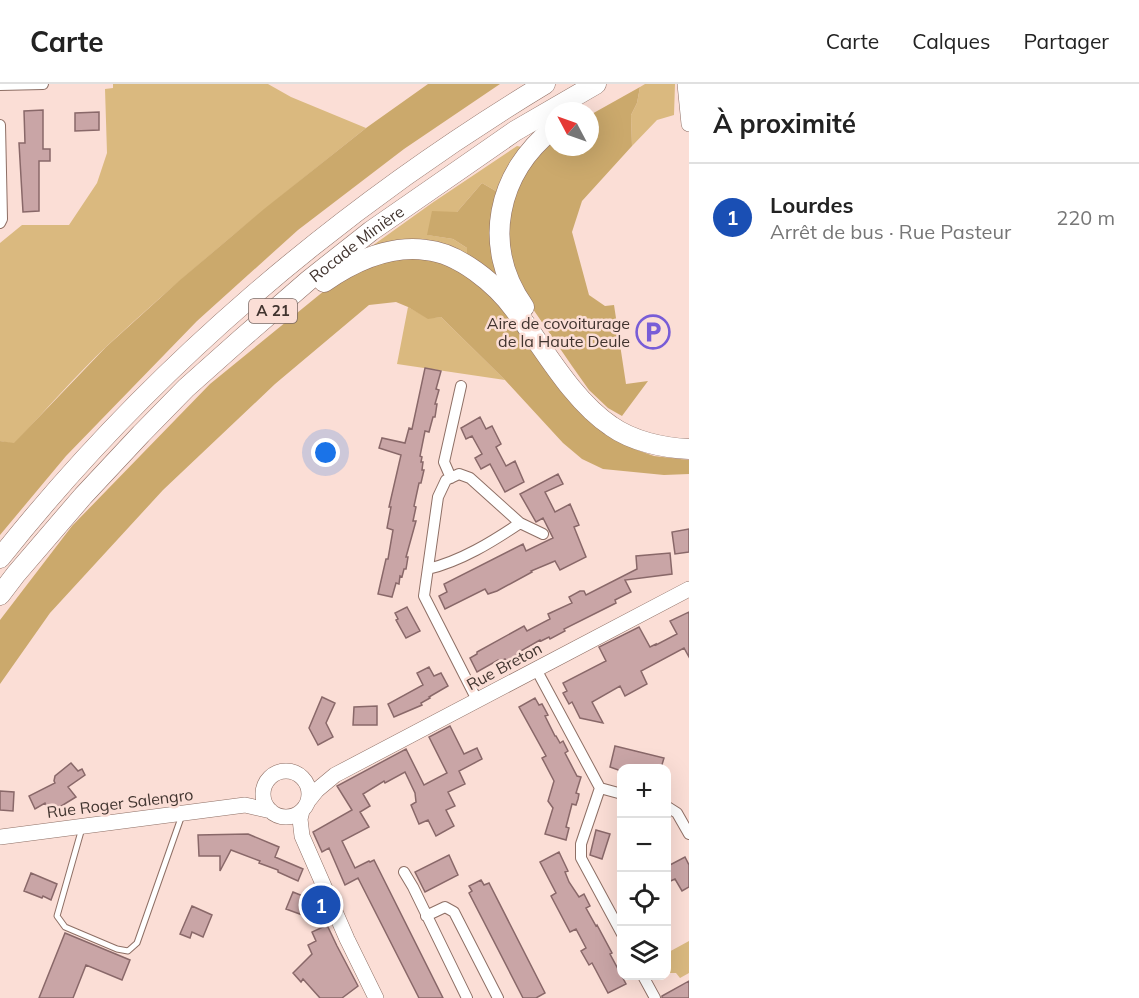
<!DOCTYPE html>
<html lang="fr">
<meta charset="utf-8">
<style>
:root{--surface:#fff;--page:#f6f6f6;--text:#222;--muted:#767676;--line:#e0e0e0;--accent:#785dd7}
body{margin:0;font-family:Mulish,sans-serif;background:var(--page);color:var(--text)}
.controls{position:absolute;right:18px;bottom:18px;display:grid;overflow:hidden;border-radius:12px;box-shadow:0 6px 24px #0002}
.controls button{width:54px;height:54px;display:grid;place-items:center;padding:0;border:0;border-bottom:2px solid var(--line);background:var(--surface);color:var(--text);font:30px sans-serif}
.compass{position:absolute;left:545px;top:18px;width:54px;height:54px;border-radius:50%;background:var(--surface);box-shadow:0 6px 24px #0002;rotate:311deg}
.you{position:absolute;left:326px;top:369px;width:21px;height:21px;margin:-15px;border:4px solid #fff;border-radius:50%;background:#1a73e8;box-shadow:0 0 0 9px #1a73e833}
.badge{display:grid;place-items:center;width:39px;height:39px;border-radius:50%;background:var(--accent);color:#fff;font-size:20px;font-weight:700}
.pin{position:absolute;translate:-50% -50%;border:3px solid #fff;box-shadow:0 2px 6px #0006}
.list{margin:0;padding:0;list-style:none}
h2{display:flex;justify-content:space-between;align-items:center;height:78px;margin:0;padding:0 24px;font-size:26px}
h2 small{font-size:20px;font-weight:400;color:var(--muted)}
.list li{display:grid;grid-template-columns:39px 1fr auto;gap:18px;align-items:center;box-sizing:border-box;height:108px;padding:0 24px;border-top:2px solid var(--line)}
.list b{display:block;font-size:22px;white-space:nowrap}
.list p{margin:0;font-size:20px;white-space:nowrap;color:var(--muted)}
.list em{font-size:20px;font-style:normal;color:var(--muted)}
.icon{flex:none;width:33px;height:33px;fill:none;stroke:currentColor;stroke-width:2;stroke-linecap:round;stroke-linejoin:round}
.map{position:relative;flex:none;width:689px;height:914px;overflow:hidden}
header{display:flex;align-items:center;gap:36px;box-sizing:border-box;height:84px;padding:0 30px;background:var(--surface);border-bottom:2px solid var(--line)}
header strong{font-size:28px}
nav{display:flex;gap:33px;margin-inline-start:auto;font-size:21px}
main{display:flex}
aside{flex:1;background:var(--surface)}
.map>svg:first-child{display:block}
</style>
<header>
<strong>Carte</strong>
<nav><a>Carte</a><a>Calques</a><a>Partager</a></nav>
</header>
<main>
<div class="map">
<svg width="689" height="914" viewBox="0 0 689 914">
<rect width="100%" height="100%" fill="#fbded6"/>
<path fill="#dab97f" d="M 113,0 L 268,0 L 291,13 L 366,44 C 278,114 191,184 108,261 C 75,292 45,327 14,360 L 0,357 L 0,159 L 22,141 L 69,141 L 97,99 L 107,69 L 105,5 L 113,4 Z
M 645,0 L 675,0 L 674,31 L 657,36 L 632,62 L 631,31 L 637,19 L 640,3 Z
M 517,62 L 527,64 L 501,110 L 482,99 L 457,128 L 428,151 L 453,155 L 467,164 L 467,176 L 365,167 L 432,119 Z
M 408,223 L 428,234 L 441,233 L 505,296 L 397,280 Z
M 689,857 L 689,889 L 680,894 L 676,889 L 667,889 L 667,869 Z"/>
<path fill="#cba96c" d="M 428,0 L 500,0 L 404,65 L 298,146 L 197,237 L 66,372 L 0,451 L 0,357 L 14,359 L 106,263 L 180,196 L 264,125 L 366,44 Z
M 640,3 L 637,19 L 631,31 L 632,62 L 582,117 L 572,148 L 589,211 L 605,222 L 614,221 L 626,300 L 648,297 L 622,332 L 608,324 L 589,306 L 572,282 L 524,212 L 512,192 L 503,144 L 524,89 L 547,63 L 554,57 L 554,63 L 590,63 L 590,31 Z
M 482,99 L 501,110 L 504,194 L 497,200 L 467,176 L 467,164 L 453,155 L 427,151 L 432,127 L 457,128 Z
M 432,171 L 475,195 L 514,234 L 595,341 L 613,355 L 637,366 L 654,372 L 689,376 L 689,390 L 664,391 L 603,385 L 582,375 L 563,359 L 505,296 L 441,233 L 428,235 L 408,223 L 396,218 L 369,221 L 275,300 L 163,406 L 50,529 L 0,600 L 0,536 L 72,442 L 210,300 L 335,198 L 387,173 Z"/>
<path fill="#c9a5a6" stroke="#896869" stroke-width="1.5" d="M 43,26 L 43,65 L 50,65 L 50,77 L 39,77 L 39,127 L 23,128 L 19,59 L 25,59 L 24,27 Z
M 99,28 L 99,46 L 75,47 L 75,29 Z
M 425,284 L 441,287 L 436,305 L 439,306 L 435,320 L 437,320 L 435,333 L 433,333 L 429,348 L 425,347 L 420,372 L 422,373 L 421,378 L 423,378 L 422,386 L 424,386 L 421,399 L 419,399 L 414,422 L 416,423 L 413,437 L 416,437 L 406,473 L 408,473 L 406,485 L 404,485 L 402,493 L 400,492 L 399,500 L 396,499 L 392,513 L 378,510 L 386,475 L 388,475 L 393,446 L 387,444 L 391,423 L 389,423 L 401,371 L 379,364 L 382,354 L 405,359 L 409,344 L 412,345 Z
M 480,333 L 486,345 L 492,342 L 501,360 L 496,363 L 506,382 L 515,377 L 524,398 L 505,408 L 490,380 L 481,385 L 475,374 L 482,370 L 472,352 L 466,355 L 461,344 Z
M 558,390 L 563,400 L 545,408 L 555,428 L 570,420 L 579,441 L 574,443 L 586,473 L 560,486 L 555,477 L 531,487 L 532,488 L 497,507 L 488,510 L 485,505 L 445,525 L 439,512 L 447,508 L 444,500 L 523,460 L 526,467 L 553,454 L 543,434 L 536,438 L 520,410 Z
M 689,445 L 689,468 L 675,470 L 672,448 Z
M 670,469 L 672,490 L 625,496 L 631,508 L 615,516 L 616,519 L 564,545 L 565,547 L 550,555 L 549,553 L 541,557 L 540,556 L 519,568 L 520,570 L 507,577 L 505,575 L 499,578 L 498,576 L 477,588 L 470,574 L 477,570 L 477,568 L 524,542 L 527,547 L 550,535 L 548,530 L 572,519 L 569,513 L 580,507 L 584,507 L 586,511 L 637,485 L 636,472 Z
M 407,523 L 420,547 L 406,554 L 396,536 L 398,535 L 395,529 Z
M 689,528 L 689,573 L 684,564 L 641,587 L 647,600 L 625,612 L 620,602 L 592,618 L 603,639 L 580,634 L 572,618 L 569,620 L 563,609 L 567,607 L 563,599 L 606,577 L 599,563 L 639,543 L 650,563 L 656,560 L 656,561 L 677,550 L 670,537 Z
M 429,583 L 434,592 L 441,589 L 448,602 L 429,613 L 430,614 L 421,619 L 422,621 L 394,633 L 388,620 L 423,601 L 417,589 Z
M 322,613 L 335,619 L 326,639 L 333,653 L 318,661 L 309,644 Z
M 535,614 L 539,621 L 542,620 L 548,631 L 545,632 L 555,652 L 556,652 L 560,659 L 563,657 L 568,667 L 565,669 L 577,692 L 581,693 L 576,709 L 579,710 L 578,715 L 576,721 L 572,720 L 566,743 L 569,744 L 566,756 L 545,750 L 553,724 L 548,717 L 554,697 L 542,674 L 546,672 L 519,623 Z
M 377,622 L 377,641 L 353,641 L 354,623 Z
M 450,642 L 464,670 L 477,664 L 482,675 L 459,687 L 465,700 L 448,708 L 455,722 L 446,726 L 454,742 L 436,752 L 428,736 L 419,740 L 411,721 L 416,718 L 415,709 L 405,688 L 385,699 L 384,697 L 363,710 L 370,722 L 360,728 L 369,743 L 342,757 L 355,784 L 369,777 L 370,778 L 374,776 L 443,914 L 419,914 L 358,794 L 345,801 L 329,764 L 322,768 L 313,748 L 352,726 L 337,702 L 406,665 L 424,701 L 447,689 L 429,653 Z
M 615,662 L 664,674 L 661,684 L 621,684 L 621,687 L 610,683 Z
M 71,679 L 78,687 L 82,685 L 85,691 L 68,703 L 76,713 L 50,729 L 45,719 L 35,725 L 29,712 L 55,699 L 54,697 L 55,692 Z
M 0,707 L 14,708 L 13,727 L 0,726 Z
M 596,746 L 610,750 L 602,775 L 590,771 Z
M 248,750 L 279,763 L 275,773 L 303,785 L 298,797 L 278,788 L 278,786 L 259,779 L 260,777 L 231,766 L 220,787 L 220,772 L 199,772 L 198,751 Z
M 559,768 L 568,787 L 565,788 L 569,798 L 579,813 L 584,810 L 590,822 L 586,824 L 596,842 L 597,841 L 612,869 L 610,870 L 626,900 L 608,909 L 592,879 L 589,881 L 581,867 L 586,864 L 576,845 L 570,848 L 551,812 L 556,809 L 540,778 Z
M 449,771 L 458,791 L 425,808 L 415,788 Z
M 685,773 L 689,781 L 689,803 L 682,807 L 675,795 L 666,799 L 666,783 Z
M 31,789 L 57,800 L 51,816 L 43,812 L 42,814 L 24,807 Z
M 481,796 L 484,801 L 489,799 L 545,909 L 536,914 L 523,914 L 469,809 L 472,807 L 469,802 Z
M 293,808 L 315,817 L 308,833 L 286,825 Z
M 192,822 L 212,831 L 203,853 L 192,848 L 190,854 L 180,850 Z
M 327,841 L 337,862 L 358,902 L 342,914 L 320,914 L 303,895 L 301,898 L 293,889 L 312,870 L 308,861 L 316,857 L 312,848 Z
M 65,849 L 130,876 L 122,896 L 86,881 L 73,914 L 39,914 Z
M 689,897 L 689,914 L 662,914 L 662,912 Z"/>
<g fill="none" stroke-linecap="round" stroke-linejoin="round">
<defs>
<path id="lane" d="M 82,744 L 57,832 L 65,843 L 117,865 L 128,867 L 137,859 L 182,731"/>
<path id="street" d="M 0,1 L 43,0
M 0,41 L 2,135 L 0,139
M 451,394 L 444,378 L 461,302
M 428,485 C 461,477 492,458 520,439
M 536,585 L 600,704 L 581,760 L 581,774 L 622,850
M 477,616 L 424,512 L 438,413 L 446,396 L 459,390 L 470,394 L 520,439 L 543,450
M 600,704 L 622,710
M 666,722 L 677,729 L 689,750
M 404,788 L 413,803 L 467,914
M 426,832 L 445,823 L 454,828 L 498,914
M 643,892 L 655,914"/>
<path id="secondary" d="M 685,0 L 689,40
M263 710a23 23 0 1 1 46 0a23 23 0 1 1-46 0Z
M 309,716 L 317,706 L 335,691 L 689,505
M 302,727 L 300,735 L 302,752 L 347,855 L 376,914
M 0,753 L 245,721 L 271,727"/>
<g id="highway">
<path d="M 324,198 C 353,178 390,161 426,166 C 459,169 496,200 515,226 C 543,263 572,316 611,342 C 632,357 663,364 689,365"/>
<path d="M 524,223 C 481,162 497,89 554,44"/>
<path d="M 0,474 C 151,284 338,125 545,0"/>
<path id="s1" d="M 0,511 L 16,490 L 83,412 L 141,350 L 186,304 L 241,255 L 309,196 L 371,147 L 515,47 L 596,0"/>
</g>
</defs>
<use href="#lane" stroke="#8e6f65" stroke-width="7"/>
<use href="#street" stroke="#8e6f65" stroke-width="12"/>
<use href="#secondary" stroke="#8e6f65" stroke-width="16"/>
<use href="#highway" stroke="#8e6f65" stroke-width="21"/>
<use href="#lane" stroke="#fff" stroke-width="5"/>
<use href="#street" stroke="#fff" stroke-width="10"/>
<use href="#secondary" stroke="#fff" stroke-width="15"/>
<use href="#highway" stroke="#fff" stroke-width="20"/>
</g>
<defs>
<symbol id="parking-ring" viewBox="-11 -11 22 22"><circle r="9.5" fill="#fbded6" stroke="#785dd7" stroke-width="1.5"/><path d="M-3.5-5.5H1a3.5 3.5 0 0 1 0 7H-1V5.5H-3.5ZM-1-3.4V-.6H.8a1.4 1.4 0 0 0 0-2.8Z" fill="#785dd7"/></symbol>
</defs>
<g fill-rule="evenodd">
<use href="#parking-ring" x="634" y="229" width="38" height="38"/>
</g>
<g text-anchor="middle" stroke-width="5" stroke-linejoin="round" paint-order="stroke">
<rect fill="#fbded6" stroke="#796761" stroke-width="1.5" x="249" y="215" width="48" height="24" rx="4.5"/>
<g font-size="15" font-weight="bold" fill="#41342f">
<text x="273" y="232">A 21</text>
</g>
<g font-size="16" fill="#41342f" stroke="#fbded6">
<text dy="6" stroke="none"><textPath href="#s1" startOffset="502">Rocade Minière</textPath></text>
<text transform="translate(504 582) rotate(-28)" y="6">Rue Breton</text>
<text transform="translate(120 719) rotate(-7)" y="6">Rue Roger Salengro</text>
</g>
<g font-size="16" fill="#41342f" stroke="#fbded6" text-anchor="end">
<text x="630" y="245">Aire de covoiturage<tspan x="630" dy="18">de la Haute Deule</tspan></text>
</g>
</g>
</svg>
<div class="controls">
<button>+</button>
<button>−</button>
<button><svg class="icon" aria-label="locate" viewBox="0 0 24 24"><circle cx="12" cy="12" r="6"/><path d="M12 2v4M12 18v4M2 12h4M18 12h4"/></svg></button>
<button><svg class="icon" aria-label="layers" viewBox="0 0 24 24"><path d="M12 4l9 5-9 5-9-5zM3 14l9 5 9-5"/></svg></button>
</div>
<svg class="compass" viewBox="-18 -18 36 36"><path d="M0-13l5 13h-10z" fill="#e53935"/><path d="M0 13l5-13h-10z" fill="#767676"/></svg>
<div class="you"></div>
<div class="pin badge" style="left:321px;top:821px;background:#1a4fb4">1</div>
</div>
<aside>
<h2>À proximité<small></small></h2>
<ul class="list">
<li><span class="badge" style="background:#1a4fb4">1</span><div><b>Lourdes</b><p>Arrêt de bus · Rue Pasteur</p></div><em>220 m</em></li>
</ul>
</aside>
</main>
